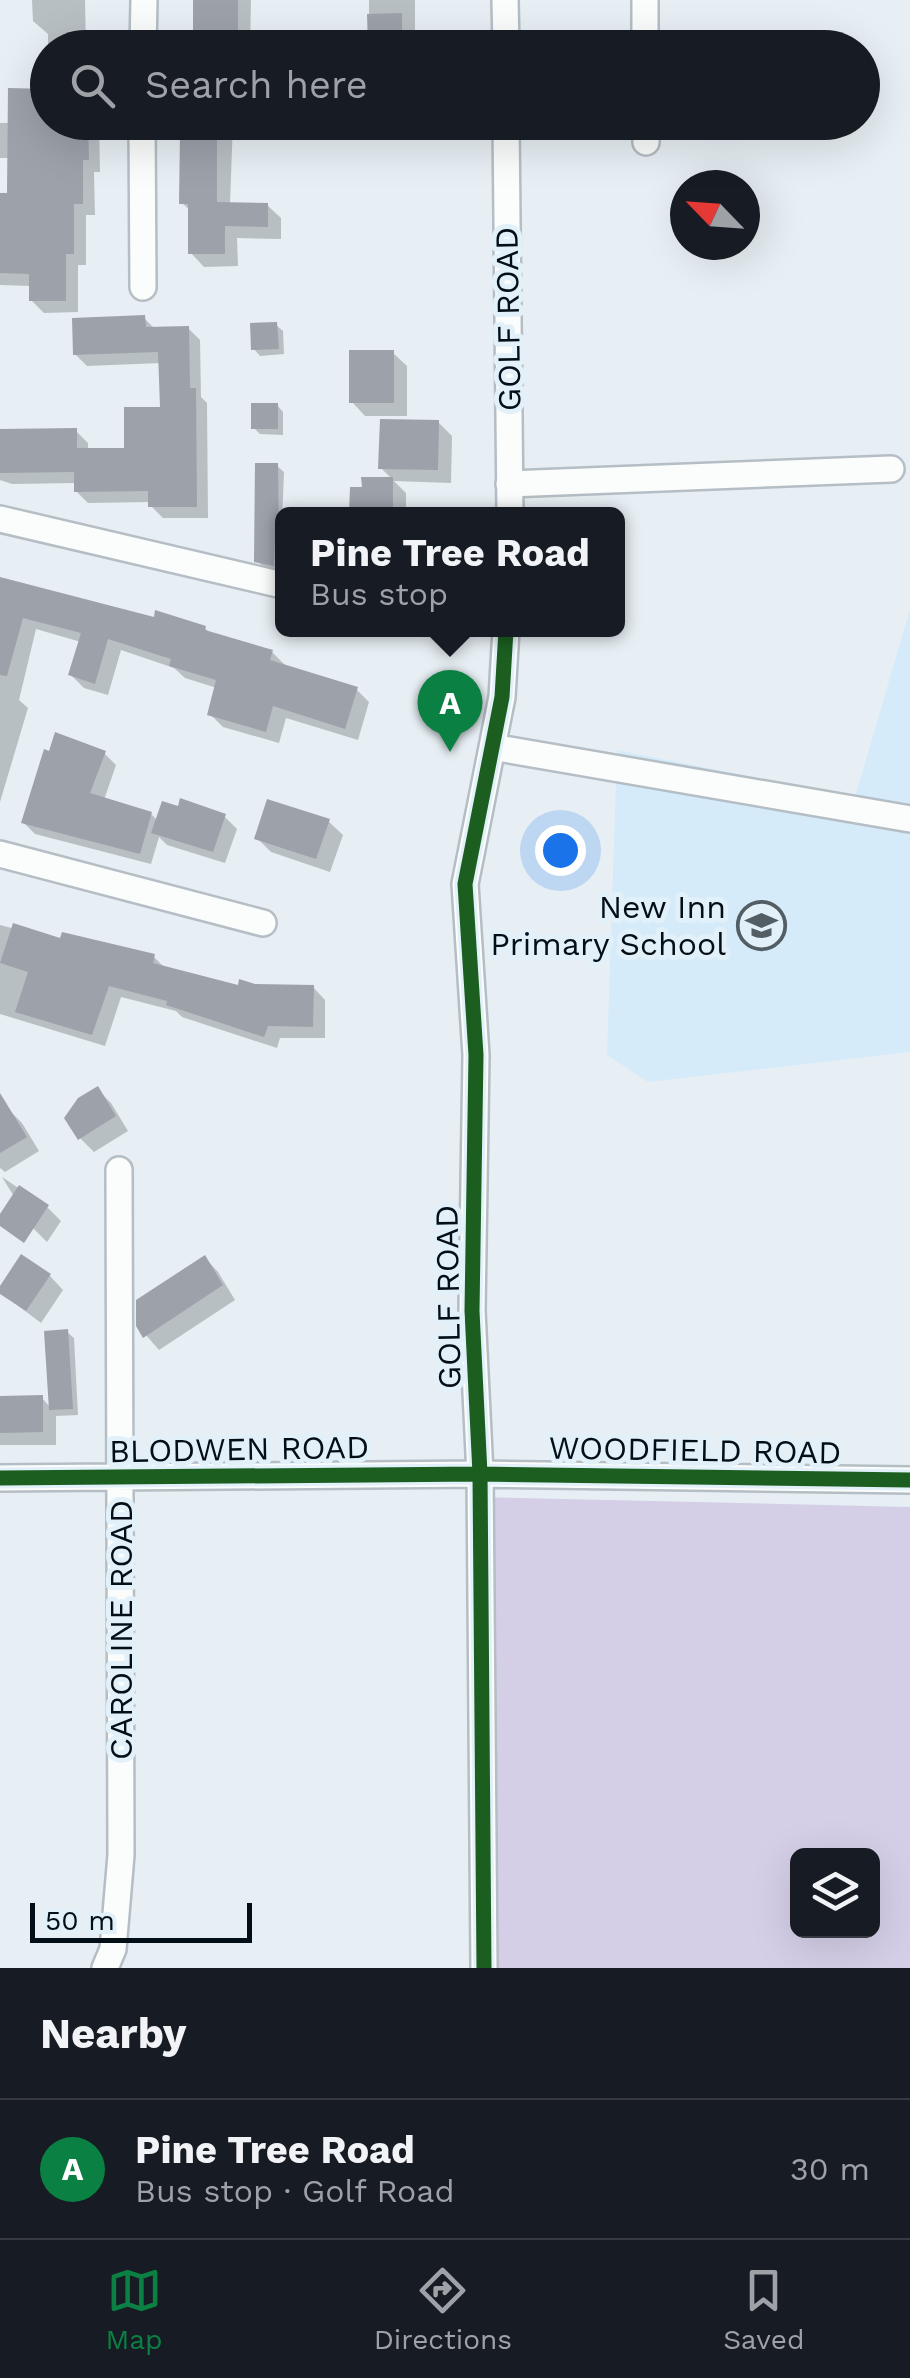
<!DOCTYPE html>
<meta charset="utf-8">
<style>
:root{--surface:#171b24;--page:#20242c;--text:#f1f3f6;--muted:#9ea1a6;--line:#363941;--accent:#0b8043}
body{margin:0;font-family:"Work Sans",sans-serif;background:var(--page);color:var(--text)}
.controls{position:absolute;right:30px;bottom:30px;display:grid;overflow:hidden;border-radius:15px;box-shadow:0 10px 40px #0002}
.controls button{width:90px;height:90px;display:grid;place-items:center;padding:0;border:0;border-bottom:2px solid var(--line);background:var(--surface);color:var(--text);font:50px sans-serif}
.compass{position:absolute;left:670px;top:170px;width:90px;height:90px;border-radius:50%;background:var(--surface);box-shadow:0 10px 40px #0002;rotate:295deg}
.scale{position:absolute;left:30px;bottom:25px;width:222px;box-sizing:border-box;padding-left:10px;border:5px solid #040e16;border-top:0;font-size:28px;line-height:35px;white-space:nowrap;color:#040e16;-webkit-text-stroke:8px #e2f0f9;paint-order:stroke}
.you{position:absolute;left:560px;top:850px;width:35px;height:35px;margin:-25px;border:8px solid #fff;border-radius:50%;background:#1a73e8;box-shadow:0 0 0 15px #1a73e833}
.badge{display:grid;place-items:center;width:65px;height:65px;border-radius:50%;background:var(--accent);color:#fff;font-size:32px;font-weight:700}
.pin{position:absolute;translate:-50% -82px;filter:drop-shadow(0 2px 5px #0008)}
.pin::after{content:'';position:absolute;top:52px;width:35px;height:30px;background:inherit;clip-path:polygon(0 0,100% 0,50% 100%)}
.popup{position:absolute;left:275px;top:507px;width:350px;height:130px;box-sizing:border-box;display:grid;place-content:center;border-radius:15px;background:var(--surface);filter:drop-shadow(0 2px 8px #0005);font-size:32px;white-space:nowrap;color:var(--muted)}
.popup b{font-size:38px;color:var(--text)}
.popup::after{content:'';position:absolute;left:50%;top:100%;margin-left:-20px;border:20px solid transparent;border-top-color:var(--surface)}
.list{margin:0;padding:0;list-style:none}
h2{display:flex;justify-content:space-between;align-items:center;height:130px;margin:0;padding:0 40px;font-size:42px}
h2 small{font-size:32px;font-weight:400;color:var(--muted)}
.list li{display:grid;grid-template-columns:65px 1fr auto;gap:30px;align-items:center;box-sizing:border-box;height:140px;padding:0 40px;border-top:2px solid var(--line)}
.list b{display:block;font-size:38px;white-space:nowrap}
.list p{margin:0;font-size:32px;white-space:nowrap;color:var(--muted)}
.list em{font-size:32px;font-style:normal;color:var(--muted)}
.icon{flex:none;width:55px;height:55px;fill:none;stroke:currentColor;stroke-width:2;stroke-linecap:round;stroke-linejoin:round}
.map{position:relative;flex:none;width:910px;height:1968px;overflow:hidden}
.search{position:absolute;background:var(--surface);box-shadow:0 10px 40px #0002;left:30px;right:30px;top:30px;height:110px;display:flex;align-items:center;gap:25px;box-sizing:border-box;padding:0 35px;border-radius:55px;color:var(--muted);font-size:38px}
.sheet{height:270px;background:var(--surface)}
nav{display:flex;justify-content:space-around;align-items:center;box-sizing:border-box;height:140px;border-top:2px solid var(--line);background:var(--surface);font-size:28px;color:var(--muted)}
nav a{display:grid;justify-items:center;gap:5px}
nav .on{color:var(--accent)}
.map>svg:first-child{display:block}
</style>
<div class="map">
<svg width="910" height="1968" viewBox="0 0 910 1968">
<rect width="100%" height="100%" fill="#e7eff4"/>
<path fill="#d5ebf9" d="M 910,609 L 910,1052 L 648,1082 L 607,1055 L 617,750 L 855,797 Z"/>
<path fill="#d4cfe7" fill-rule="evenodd" d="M 480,1497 L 910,1507 L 910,1968 L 484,1968 ZM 798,1856 L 872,1856 L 872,1930 L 798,1930 Z"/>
<path fill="#0003" d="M 32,0 L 85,0 L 86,48 L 48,48 L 48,34 L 33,21 Z
M 196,0 L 251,0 L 250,48 L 196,48 Z
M 369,0 L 415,0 L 415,48 L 369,48 Z
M 99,122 L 100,172 L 94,172 L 95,215 L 86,215 L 86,265 L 78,265 L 78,312 L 44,313 L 31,300 L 31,286 L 0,285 L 0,195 L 9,195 L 10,158 L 0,158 L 0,123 Z
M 182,122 L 233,122 L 230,204 L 267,205 L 281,218 L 281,239 L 237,238 L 238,266 L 204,267 L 191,253 L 191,211 L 182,203 Z
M 379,122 L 420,122 L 420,125 L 382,126 Z
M 144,318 L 155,329 L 188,328 L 200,340 L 201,397 L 207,403 L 208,518 L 163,518 L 151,506 L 151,502 L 88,503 L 76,491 L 76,483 L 12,484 L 0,480 L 0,431 L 76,431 L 88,443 L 88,450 L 127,450 L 163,409 L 161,363 L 87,366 L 75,354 Z
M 276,325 L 283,331 L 284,354 L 260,356 L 254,349 Z
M 393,353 L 407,366 L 407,416 L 365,416 L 352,402 Z
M 277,405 L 283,412 L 283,435 L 260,434 L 254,428 Z
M 438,422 L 452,436 L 451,483 L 394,481 L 406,493 L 406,514 L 352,514 L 352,489 L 393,480 L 381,468 Z
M 277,466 L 284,472 L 280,571 L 264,567 L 257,561 Z
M 0,595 L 205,628 L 211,635 L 272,652 L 285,665 L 356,689 L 369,702 L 358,740 L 286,718 L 279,743 L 223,727 L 210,714 L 217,688 L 185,678 L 174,668 L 121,650 L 108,695 L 84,688 L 71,675 L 81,642 L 36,629 L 19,700 L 28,708 L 0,802 Z
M 104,753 L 116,765 L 104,800 L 151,814 L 158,821 L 179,809 L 224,816 L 237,829 L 225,863 L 167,845 L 159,837 L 151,864 L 35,834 L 23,822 Z
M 329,822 L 343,835 L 330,872 L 271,852 L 257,838 Z
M 0,925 L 62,941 L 154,957 L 166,969 L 239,988 L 313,987 L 325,1000 L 325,1038 L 280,1038 L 277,1048 L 182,1017 L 176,1011 L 121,997 L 105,1046 L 0,1014 Z
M 97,1089 L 111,1103 L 128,1131 L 94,1152 L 80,1138 Z
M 8,1109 L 22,1123 L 39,1151 L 5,1172 L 0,1168 L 0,1114 Z
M 2,1177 L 47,1207 L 61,1221 L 47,1242 L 34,1229 Z
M 205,1258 L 218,1272 L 235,1300 L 159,1350 L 138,1326 Z
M 50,1276 L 63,1290 L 41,1323 L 0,1292 Z
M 67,1332 L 74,1338 L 78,1415 L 56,1416 L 56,1445 L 0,1445 L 0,1398 L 42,1398 L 51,1408 Z"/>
<path fill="#9ca1aa" d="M 193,0 L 238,0 L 238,48 L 193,48 Z
M 402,13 L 402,48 L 368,48 L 367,14 Z
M 8,88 L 48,89 L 48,122 L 88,122 L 89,160 L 83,160 L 83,204 L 74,204 L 74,254 L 66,254 L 66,301 L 29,301 L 29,274 L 0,273 L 0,193 L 7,193 Z
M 180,132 L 217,132 L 217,202 L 268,203 L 268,227 L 225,226 L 225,254 L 188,254 L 188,204 L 179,204 Z
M 145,315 L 146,327 L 189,326 L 190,388 L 196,388 L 197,507 L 148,507 L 148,491 L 74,492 L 74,472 L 0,473 L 0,429 L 77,428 L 77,448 L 124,448 L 124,407 L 160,407 L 158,352 L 73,355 L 72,318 Z
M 277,322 L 279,349 L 251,350 L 250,323 Z
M 349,350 L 394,350 L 394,403 L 349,403 Z
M 251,403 L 278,403 L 278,429 L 251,429 Z
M 380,419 L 439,420 L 438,470 L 378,469 Z
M 255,463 L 278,463 L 279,540 L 275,540 L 274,566 L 254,562 Z
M 361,477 L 393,477 L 393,514 L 349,514 L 350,487 L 362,487 Z
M 0,577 L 154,617 L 155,610 L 206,626 L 205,630 L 273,650 L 270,660 L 358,687 L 345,729 L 273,706 L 266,732 L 207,715 L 216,680 L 169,666 L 171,659 L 108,639 L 95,684 L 68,675 L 81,633 L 23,618 L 7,676 L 0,675 Z
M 55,732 L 106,751 L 90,793 L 152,812 L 140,854 L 21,823 L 44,749 L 49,751 Z
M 180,798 L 226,814 L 213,852 L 151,833 L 162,801 L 178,806 Z
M 267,799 L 330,819 L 316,859 L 254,839 Z
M 13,923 L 60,938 L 62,932 L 155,954 L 153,963 L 238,985 L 239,979 L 255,984 L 314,985 L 313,1027 L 268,1026 L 264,1037 L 166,1005 L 167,1001 L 109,986 L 92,1035 L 15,1012 L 28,972 L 0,963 Z
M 98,1086 L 116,1116 L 78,1140 L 64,1118 L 78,1098 Z
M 0,1093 L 27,1137 L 0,1153 Z
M 19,1185 L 49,1205 L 24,1243 L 0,1226 L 0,1214 Z
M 21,1254 L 51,1274 L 26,1311 L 0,1294 L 0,1286 Z
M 205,1255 L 223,1285 L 143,1338 L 136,1326 L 136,1300 Z
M 68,1329 L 73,1409 L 49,1410 L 44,1331 Z
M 43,1395 L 43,1432 L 0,1433 L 0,1396 Z"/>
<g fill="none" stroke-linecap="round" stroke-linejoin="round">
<defs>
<path id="minor" d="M 505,0 L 506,48
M 645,0 L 645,48
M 143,48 L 144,0
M 142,122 L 143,287
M 506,122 L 510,514
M 646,122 L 646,142
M 509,484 L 891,469
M 0,519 L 282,585
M 492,747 L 910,819
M 0,854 L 263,923
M 0,1478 L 480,1474 L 910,1480
M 105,1968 L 113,1949 L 121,1855 L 119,1170
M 484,1968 L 480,1474 L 472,1311 L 476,1055 L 465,884 L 502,697 L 506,630"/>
</defs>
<use href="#minor" stroke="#b4bec4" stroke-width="30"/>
<use href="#minor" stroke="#fbfdfd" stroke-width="25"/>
<defs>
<path id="cycleway" d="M 0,1478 L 480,1474 L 910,1480
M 484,1968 L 480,1474 L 472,1311 L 476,1055 L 465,884 L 502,697 L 506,630"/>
</defs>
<use href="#cycleway" stroke="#e2f0f9" stroke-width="21"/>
<use href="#cycleway" stroke="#1b5e20" stroke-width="15"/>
</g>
<defs>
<symbol id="school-ring" viewBox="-11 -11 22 22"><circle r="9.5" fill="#e2f0f9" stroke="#535d64" stroke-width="1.5"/><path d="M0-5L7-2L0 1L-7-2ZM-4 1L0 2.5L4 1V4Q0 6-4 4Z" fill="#535d64"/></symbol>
</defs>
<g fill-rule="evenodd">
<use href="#school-ring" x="734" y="898" width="55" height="55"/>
</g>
<g text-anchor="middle" stroke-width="10" stroke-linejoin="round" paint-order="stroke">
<g font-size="32" fill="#040e16" stroke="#e2f0f9">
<text transform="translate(508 319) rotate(-91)" y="11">GOLF ROAD</text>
<text transform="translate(448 1297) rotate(-91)" y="11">GOLF ROAD</text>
<text transform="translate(239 1449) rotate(-1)" y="11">BLODWEN ROAD</text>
<text transform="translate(695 1450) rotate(1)" y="11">WOODFIELD ROAD</text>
<text transform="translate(121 1630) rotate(-90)" y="11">CAROLINE ROAD</text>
</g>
<g font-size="32" fill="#040e16" stroke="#e2f0f9" text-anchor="end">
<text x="726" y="918">New Inn<tspan x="726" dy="37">Primary School</tspan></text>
</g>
</g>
</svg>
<div class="controls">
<button><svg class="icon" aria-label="layers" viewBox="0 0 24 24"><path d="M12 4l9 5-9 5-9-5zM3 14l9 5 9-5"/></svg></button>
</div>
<svg class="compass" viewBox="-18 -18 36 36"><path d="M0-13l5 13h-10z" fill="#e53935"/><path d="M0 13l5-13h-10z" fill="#9ea1a6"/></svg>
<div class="scale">50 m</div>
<div class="you"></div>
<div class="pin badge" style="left:450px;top:752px">A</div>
<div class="popup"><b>Pine Tree Road</b>Bus stop</div>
<div class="search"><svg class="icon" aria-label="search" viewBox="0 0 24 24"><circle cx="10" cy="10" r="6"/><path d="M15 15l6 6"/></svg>Search here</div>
</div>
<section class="sheet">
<h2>Nearby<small></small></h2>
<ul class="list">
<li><span class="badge">A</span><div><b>Pine Tree Road</b><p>Bus stop · Golf Road</p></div><em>30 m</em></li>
</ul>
</section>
<nav>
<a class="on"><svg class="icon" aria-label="map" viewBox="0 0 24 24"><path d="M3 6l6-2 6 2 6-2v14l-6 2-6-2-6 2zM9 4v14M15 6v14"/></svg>Map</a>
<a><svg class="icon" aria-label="directions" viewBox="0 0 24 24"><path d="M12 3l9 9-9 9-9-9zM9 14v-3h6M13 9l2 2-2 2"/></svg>Directions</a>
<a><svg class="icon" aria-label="saved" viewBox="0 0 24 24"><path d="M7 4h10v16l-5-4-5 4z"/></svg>Saved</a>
</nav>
